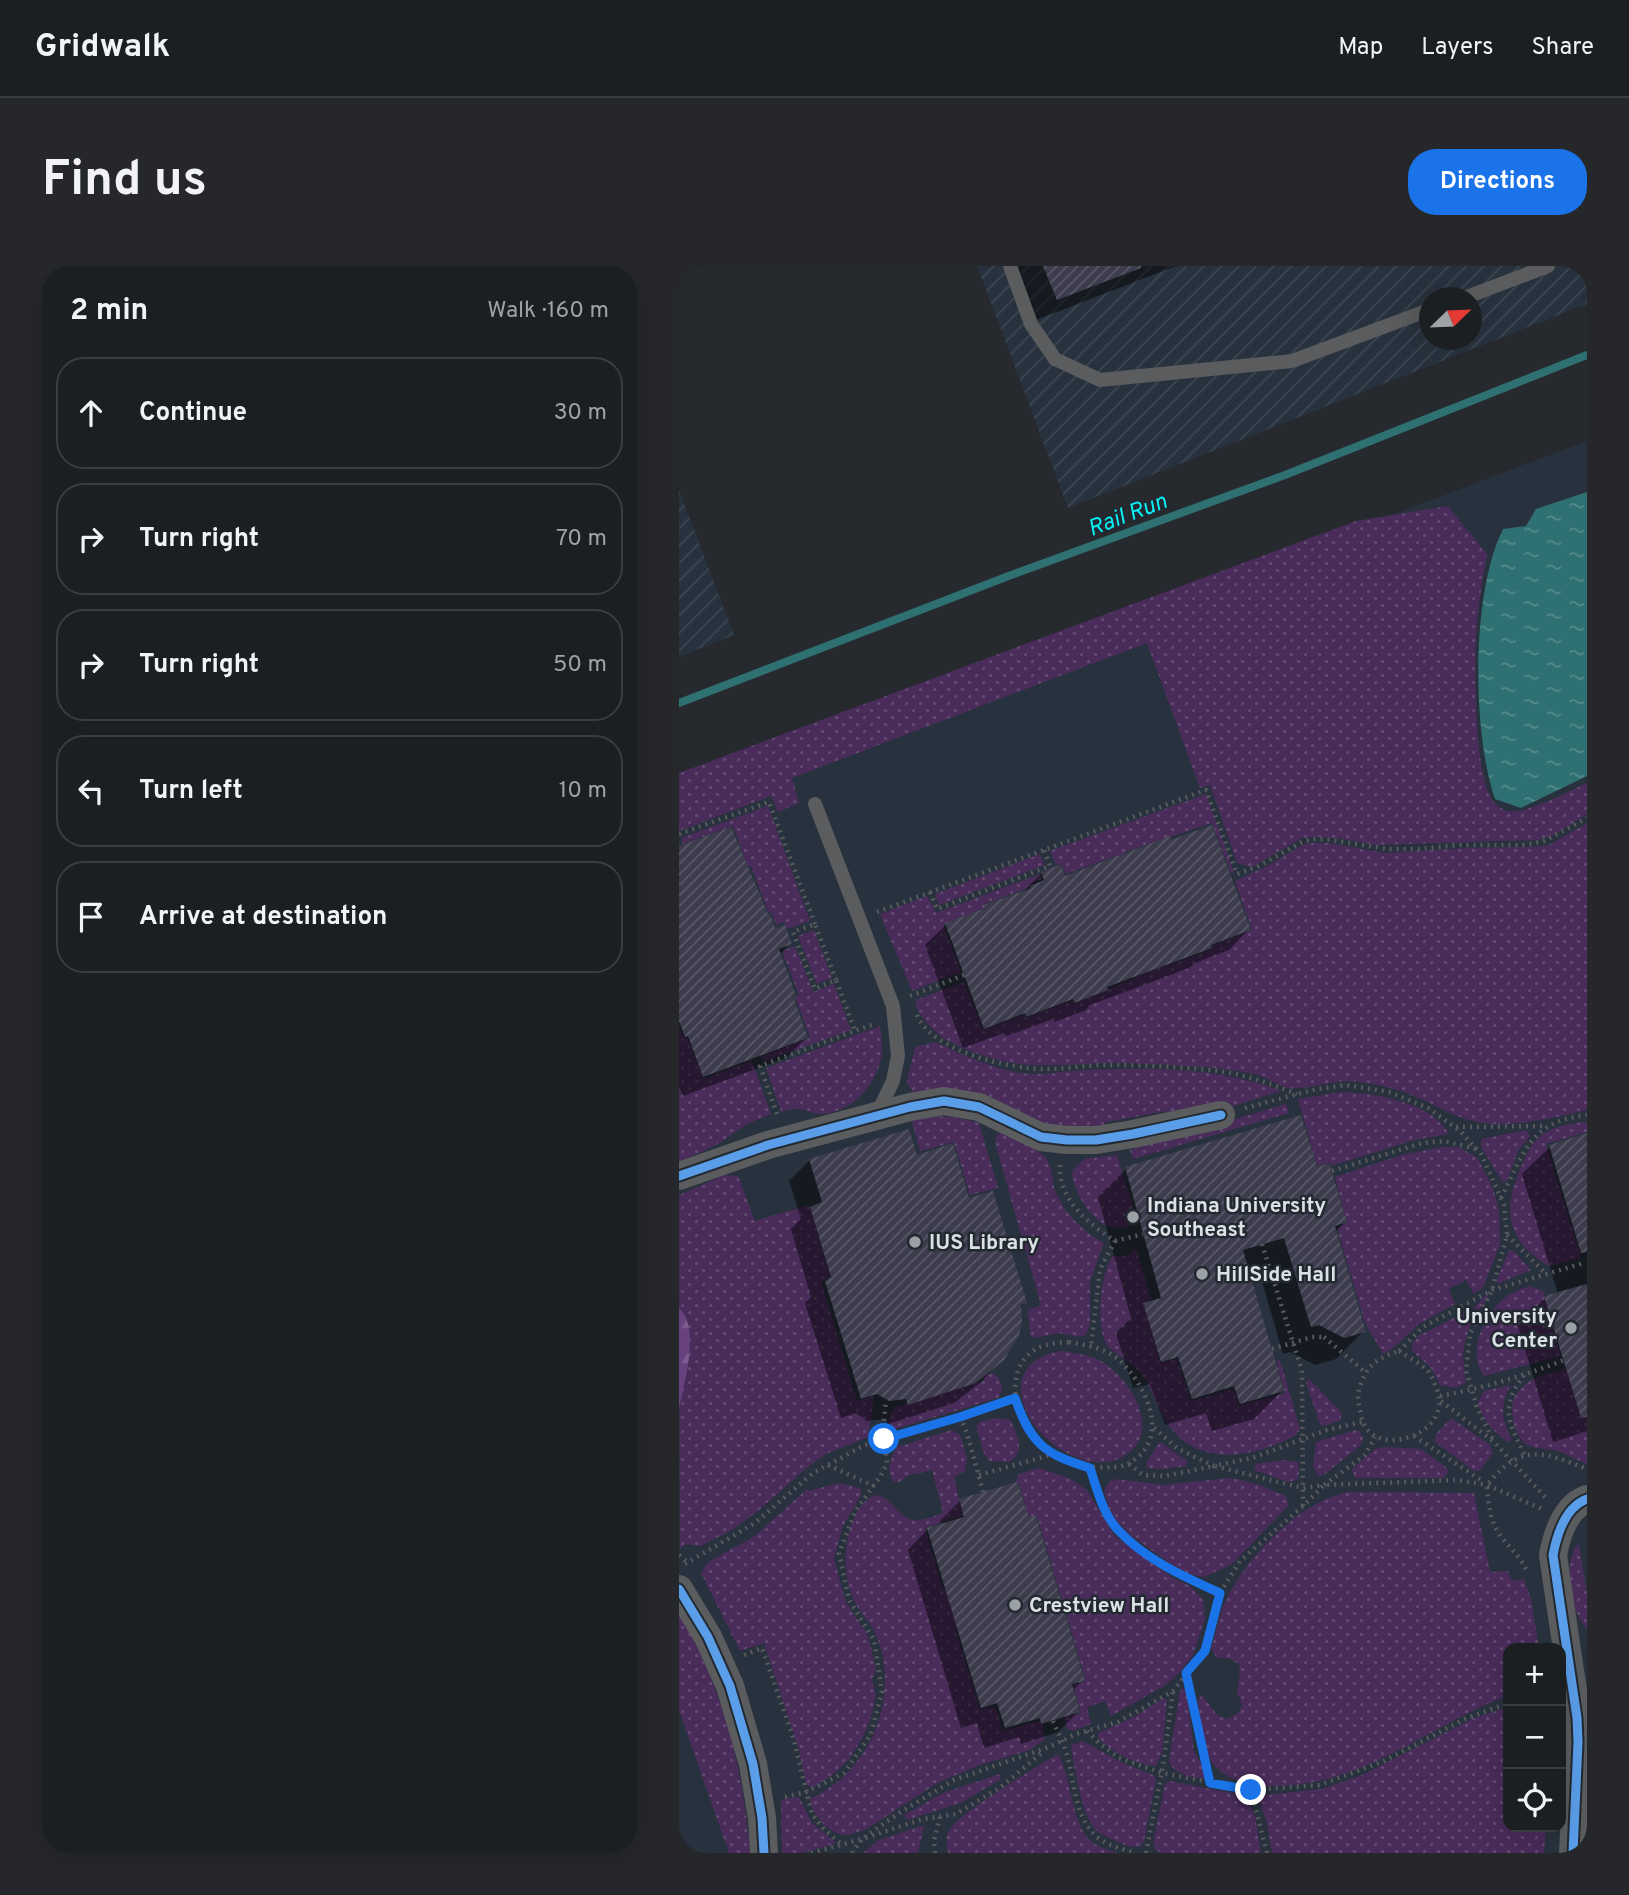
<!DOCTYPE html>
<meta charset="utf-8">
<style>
:root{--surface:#1c1f22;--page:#25272a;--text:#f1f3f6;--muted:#a0a2a5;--line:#3a3d40;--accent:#1a73e8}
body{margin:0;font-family:Overpass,sans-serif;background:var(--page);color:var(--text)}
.controls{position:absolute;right:21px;bottom:21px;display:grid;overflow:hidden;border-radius:14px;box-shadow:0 7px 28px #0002}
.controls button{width:63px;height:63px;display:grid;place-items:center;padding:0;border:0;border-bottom:2px solid var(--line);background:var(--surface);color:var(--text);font:35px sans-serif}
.compass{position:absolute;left:740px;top:21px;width:63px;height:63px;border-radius:50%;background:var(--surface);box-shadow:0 7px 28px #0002;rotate:67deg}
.stop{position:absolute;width:21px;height:21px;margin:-16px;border:5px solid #1a73e8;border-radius:50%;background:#fff}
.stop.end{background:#1a73e8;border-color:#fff;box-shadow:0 2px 7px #0008}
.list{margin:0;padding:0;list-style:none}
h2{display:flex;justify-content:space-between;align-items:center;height:91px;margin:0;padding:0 28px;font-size:30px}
h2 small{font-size:23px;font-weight:400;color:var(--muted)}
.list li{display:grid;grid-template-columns:46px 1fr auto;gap:21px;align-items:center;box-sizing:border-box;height:112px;margin:0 14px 14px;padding:0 14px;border:2px solid var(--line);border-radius:28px}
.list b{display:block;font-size:26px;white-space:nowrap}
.list em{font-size:23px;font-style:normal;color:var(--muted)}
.icon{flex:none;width:38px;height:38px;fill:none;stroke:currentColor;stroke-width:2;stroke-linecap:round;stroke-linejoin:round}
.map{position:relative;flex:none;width:908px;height:1587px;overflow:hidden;border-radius:28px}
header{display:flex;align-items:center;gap:42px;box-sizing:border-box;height:98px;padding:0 35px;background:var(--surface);border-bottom:2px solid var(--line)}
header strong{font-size:33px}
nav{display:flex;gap:38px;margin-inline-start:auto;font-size:24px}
.intro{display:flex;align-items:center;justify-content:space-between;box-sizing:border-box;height:168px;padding:0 42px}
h1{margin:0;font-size:49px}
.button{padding:18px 32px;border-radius:28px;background:var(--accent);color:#fff;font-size:24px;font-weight:700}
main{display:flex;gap:42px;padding:0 42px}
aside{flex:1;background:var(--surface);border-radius:28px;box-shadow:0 7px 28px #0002}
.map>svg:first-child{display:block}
</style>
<header>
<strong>Gridwalk</strong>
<nav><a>Map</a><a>Layers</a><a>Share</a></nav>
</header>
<div class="intro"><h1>Find us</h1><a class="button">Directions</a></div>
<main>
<aside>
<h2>2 min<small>Walk · 160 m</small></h2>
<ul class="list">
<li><svg class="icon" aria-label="ahead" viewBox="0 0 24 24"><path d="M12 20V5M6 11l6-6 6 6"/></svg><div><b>Continue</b></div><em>30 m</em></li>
<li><svg class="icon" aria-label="right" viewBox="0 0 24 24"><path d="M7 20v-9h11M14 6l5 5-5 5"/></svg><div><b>Turn right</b></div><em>70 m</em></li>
<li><svg class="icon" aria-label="right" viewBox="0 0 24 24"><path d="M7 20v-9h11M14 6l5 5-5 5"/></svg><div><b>Turn right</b></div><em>50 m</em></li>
<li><svg class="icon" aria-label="left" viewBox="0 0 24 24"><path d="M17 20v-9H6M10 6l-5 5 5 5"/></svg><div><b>Turn left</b></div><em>10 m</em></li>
<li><svg class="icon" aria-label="arrive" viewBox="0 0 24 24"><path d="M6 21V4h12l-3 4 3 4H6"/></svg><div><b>Arrive at destination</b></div></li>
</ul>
</aside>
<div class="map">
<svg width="908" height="1587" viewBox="0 0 908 1587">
<defs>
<pattern id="industrial-furrows" width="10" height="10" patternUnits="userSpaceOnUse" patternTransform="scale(1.75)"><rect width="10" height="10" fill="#28323e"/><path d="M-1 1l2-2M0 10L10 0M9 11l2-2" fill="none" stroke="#3c4651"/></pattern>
<pattern id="grass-dots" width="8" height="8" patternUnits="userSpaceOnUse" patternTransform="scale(1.75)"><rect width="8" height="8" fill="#492c5a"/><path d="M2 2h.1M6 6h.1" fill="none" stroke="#634a72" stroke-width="1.8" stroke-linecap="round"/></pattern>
<pattern id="forest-firs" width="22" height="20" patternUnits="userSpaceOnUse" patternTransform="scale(1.75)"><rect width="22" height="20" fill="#68427e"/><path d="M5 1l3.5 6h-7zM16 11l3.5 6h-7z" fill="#7d5d90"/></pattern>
<pattern id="water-ripples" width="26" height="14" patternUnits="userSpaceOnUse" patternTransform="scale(1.75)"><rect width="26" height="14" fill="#2f7072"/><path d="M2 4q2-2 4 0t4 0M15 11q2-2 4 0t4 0" fill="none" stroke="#568b8d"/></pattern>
<pattern id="building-hatch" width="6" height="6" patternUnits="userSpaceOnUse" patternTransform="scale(1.75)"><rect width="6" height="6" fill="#3d3c4d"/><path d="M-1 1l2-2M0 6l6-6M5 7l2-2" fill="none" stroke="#585867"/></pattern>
</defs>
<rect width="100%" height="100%" fill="#26292e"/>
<path fill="#28323e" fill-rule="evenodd" d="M 908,175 L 908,1587 L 0,1587 L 0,519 ZM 829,1382 L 882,1382 L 882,1561 L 829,1561 Z"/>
<path fill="url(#industrial-furrows)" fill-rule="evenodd" d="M 298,0 L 908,0 L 908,38 L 389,242 ZM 750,32 L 792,32 L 792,74 L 750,74 Z
M 0,224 L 55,369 L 0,391 Z"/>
<path fill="url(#grass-dots)" d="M 769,240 L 808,288 C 804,311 800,334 798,357 C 795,389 794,514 815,536 C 817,539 824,544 828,545 C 847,549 890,525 908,517 L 908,548 L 873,570 L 859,574 L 698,579 L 659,572 L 636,571 L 623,572 L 573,601 L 558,597 L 531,519 L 521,522 L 468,377 L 113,512 L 120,537 L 99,546 L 92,530 L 0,565 L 0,507 L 677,255 Z
M 527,528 L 555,606 L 552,607 L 533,557 L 445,586 L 446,590 L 436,594 L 434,591 L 387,608 L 382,597 L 377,599 L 371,585 Z
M 89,540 L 131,655 L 108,663 L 105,656 L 97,659 L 92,646 L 89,646 L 72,600 L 69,601 L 54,560 L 4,578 L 2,572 Z
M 908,557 L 908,844 C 879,851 849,858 819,858 C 786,857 772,847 744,834 C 722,824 697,817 672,815 C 655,814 622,825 609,822 C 598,819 587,811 575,808 C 532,799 486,799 443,797 C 400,796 358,805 316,793 C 282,783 251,772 236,738 L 237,734 L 285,716 L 304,764 L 345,749 L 347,752 L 392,735 L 394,738 L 475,704 L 475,701 L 486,697 L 488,700 L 534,683 L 533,680 L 573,664 L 556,615 L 590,599 L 623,579 L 631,577 L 649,577 L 707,587 L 788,582 L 854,581 L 870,579 Z
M 361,588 L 365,599 L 260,639 L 256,628 Z
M 361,608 L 363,613 L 350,618 L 351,621 L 305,638 L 306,642 L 264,658 L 282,706 L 233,725 L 201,648 L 248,630 L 257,647 Z
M 135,664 L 153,712 L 138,718 L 119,670 Z
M 116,680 L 134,726 L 155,718 L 172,764 L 86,795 L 82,791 L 131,772 L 116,731 L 120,729 L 103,685 Z
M 0,760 L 4,772 L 8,771 L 24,813 L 73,795 L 92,848 L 68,858 L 39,878 L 0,896 Z
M 201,760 C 202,769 204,779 203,788 C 199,816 175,845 145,848 C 135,849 128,843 119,843 C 113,842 107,845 102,846 L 87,802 Z
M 256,776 C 284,789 312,802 342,807 C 363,810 385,805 406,804 C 469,801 543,801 602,825 L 542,844 L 493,847 L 487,845 L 428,856 L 422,860 L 385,862 L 234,827 L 228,816 L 236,781 Z
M 662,826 C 696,827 753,836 770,868 L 736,874 L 652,900 L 651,896 L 638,900 L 619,833 Z
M 607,838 L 610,847 L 454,893 L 451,884 Z
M 250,850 L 276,851 L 300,857 L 319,922 L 291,929 L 275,876 L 241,885 L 232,853 Z
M 903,856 L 908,856 L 908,866 L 867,878 L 902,992 L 871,1000 C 863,997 856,991 849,985 C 824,959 829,931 842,901 C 848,887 854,874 867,866 C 877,860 891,858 903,856 Z
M 847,864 L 851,870 L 839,885 L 828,915 L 824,917 L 803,883 L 802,876 L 803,873 Z
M 322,867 C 335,874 354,880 365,890 C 373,898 373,911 375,921 C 382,945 403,965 425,977 L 411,1015 L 411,1058 L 407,1069 L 401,1071 L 379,1067 L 357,1072 L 351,1069 L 349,1044 L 362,1039 L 316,876 L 318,869 Z
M 764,881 L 779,881 L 798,891 L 814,922 L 820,944 L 821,978 L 804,1022 L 795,1028 L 787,1014 L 770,1023 L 776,1038 L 740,1058 L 712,1084 L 704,1088 L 686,1057 L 658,962 L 668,957 L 656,911 L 726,888 Z
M 438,889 L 459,957 C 451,960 441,963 432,961 C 411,955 394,925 393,905 L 405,893 Z
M 45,909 L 59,910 L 76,955 L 130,939 L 151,1011 L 142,1015 L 178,1135 L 195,1130 L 189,1171 L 149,1187 L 131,1199 L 79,1245 L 53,1264 L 22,1280 L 7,1278 L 1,1282 L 0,929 Z
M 457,983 L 472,1033 L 464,1036 L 481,1097 L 498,1093 L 512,1135 L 554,1123 L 560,1140 L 606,1127 L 597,1095 L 601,1094 L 621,1163 L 617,1169 C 574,1193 514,1203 485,1152 C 477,1138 473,1122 463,1109 C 455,1097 433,1087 427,1078 C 417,1061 421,1005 434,990 L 448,990 Z
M 830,984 L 834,984 L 852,1004 L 819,1018 L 818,1014 Z
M 851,1020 L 864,1025 L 882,1090 L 805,1110 C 787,1087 805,1048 826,1032 C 833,1026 842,1023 851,1020 Z
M 807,1028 L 809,1031 C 795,1048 786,1067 784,1089 C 784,1099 787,1108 786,1118 L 775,1122 L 761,1119 C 757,1112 755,1105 749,1099 C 739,1089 723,1084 741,1069 L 795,1042 Z
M 386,1085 C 398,1088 411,1089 422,1095 C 450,1112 486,1166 445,1190 C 407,1213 350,1170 343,1132 C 337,1103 360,1086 386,1085 Z
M 887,1103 L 901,1149 L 908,1148 L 908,1198 C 898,1195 888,1187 878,1185 C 868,1182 854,1184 846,1177 C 839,1172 835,1161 834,1153 C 827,1118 860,1109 887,1103 Z
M 314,1107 C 323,1113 326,1123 319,1132 L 213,1164 L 208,1162 L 212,1146 L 217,1141 L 305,1115 L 304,1110 Z
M 630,1113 L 663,1147 L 661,1155 L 644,1160 L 641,1158 L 627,1117 Z
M 832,1119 C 820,1138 823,1155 833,1174 L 829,1176 C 814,1166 803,1154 799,1136 L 805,1125 Z
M 316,1152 L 331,1154 C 339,1169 347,1186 330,1196 L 310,1195 L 305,1188 L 297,1160 L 301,1156 Z
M 772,1152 L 810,1178 L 814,1187 L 800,1205 L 795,1205 L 756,1176 L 757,1168 Z
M 273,1164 L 281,1169 L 288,1192 L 286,1205 L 275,1211 L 284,1249 L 246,1262 L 264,1323 L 281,1319 L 291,1355 L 275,1359 L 301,1444 L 316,1440 L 324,1465 L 360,1455 L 363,1459 L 366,1473 L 351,1484 L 301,1499 L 260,1516 L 186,1564 L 170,1569 L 159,1568 L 146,1560 L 135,1546 L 130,1533 C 156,1522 174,1504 188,1481 C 208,1448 213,1398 194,1363 C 187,1351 176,1341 172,1327 C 162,1300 165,1252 190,1232 C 205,1220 219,1252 233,1254 C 242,1256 255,1250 264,1247 L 253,1204 L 231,1209 L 220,1216 L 215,1216 C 206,1206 212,1191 218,1181 Z
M 677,1164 L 680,1165 L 684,1172 L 682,1179 L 645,1209 L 639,1210 L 634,1199 L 637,1176 Z
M 481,1176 L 508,1195 L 507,1200 L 482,1203 L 468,1202 L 467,1197 Z
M 704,1181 L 742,1183 L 768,1202 L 769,1206 L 765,1212 L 676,1212 L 673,1203 L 696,1183 Z
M 604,1194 L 619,1196 L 620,1207 L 618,1214 L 609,1216 L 575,1204 L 577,1198 Z
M 360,1202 L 390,1212 L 408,1224 L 436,1270 L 494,1312 L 511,1320 L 524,1334 L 526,1353 L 514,1389 L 501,1406 L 485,1420 L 432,1450 L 426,1435 L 408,1441 L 412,1458 L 394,1465 L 388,1463 L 385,1452 L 402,1447 L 394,1419 L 407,1415 L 358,1250 L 350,1252 L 339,1216 L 336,1216 L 340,1208 Z
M 549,1212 C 569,1214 589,1222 607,1230 L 610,1239 L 552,1299 L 525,1311 L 513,1309 L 495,1300 L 451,1269 L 432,1249 L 425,1225 L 430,1216 L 437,1213 L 485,1219 Z
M 159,1217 L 180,1222 L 183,1227 L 164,1260 L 155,1293 L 167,1337 L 187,1366 L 191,1377 L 197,1405 L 193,1413 L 197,1429 L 191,1455 L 184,1471 L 171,1492 L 156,1507 L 135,1521 L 127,1519 L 120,1484 L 85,1377 L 61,1385 L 22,1307 L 29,1296 L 76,1270 L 128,1223 L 130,1225 Z
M 670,1226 L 795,1227 L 811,1306 L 829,1305 L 833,1315 L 845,1313 L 852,1333 L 860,1382 L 829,1382 L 829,1430 C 772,1450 721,1490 665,1508 C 629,1520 558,1532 533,1496 C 521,1479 522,1453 519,1434 L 523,1429 L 539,1450 L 548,1453 L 559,1447 L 563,1439 L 558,1426 L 561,1406 L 560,1398 L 551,1393 L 537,1391 L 532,1382 C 538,1365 540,1346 549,1330 C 569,1290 625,1232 670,1226 Z
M 897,1279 L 900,1279 L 908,1328 L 908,1363 C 889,1341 885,1305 897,1279 Z
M 0,1346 C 45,1427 63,1496 71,1587 L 50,1587 L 0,1444 Z
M 505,1422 L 507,1424 L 515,1485 L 528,1508 L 528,1513 C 514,1512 494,1509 490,1495 L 501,1425 Z
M 485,1432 L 488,1434 L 483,1486 L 477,1500 C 458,1499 432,1486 419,1472 L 419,1467 L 453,1452 Z
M 829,1441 L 829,1561 L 867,1561 L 865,1587 L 593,1587 L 587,1553 L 578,1530 L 643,1523 L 683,1509 L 795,1452 Z
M 404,1475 L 440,1495 L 476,1510 L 477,1514 L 465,1575 L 461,1580 C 452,1582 443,1579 435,1574 C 428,1571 421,1568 416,1563 C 401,1546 397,1505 392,1483 L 393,1479 Z
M 379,1488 C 393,1511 392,1559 413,1576 C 419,1581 431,1584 438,1587 L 269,1587 C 268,1580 266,1571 270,1565 C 279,1547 357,1501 379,1488 Z
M 321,1508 L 322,1513 L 282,1537 L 228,1554 L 225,1549 L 264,1527 Z
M 491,1515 L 562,1529 L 571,1539 L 576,1550 L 582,1587 L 482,1587 L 477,1584 L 474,1577 L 486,1518 Z
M 120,1531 L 133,1557 L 155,1575 L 155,1578 L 123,1587 L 103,1587 L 102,1537 L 105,1533 Z
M 245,1559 L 239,1587 L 184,1587 L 200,1574 Z"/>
<path fill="url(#forest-firs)" d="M 0,1042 C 22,1063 5,1116 0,1143 Z"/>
<path fill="url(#water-ripples)" d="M 908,226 L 908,510 L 842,542 L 816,533 C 793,466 792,327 824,263 L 847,260 L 857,243 Z"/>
<path fill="#0007" d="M 336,0 L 497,0 L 357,54 Z
M 0,582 L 111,678 L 100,689 L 127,772 L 107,792 L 4,830 L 0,821 Z
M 363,607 L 385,612 L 570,663 L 550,684 L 516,697 L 510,702 L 411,739 L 407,744 L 375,756 L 374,753 L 327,770 L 325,767 L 284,782 L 246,679 L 267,659 L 343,627 Z
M 229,866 L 237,891 L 289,934 L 346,1037 L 340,1042 L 341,1056 L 332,1083 L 303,1115 L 275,1137 L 209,1158 L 207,1153 L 188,1155 L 177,1147 L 162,1152 L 126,1037 L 132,1031 L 112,963 L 122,953 L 110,915 L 130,895 Z
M 908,869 L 908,1165 L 874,1176 L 839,1060 L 866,1032 L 879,1028 L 843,908 L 871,881 Z
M 447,903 L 637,903 L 666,956 L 656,966 L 685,1065 L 657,1093 L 636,1099 L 611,1086 L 604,1088 L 578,998 L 567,1001 L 603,1125 L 575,1153 L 533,1165 L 527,1147 L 486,1159 L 471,1118 L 454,1122 L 437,1067 L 452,1052 L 419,931 Z
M 281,1235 L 404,1414 L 393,1425 L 399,1446 L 379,1466 L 342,1478 L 340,1471 L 305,1482 L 298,1457 L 282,1462 L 229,1284 L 249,1263 L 262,1259 L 261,1255 Z"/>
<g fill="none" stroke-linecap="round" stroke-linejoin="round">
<path stroke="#2f7072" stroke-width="8" d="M 0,437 L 327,311 L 606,209 L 908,89"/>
</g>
<path fill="url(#building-hatch)" d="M 364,0 L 462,0 L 462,2 L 378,34 Z
M 533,559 L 572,664 L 532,679 L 533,682 L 428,721 L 429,724 L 395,737 L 394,733 L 347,751 L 346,747 L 305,763 L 266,657 L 307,642 L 305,639 L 352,622 L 351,620 L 365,614 L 362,606 L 382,598 L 386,610 L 491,570 L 492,574 Z
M 52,561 L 89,648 L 91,647 L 96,662 L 106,659 L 113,678 L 100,683 L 117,729 L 114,730 L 129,772 L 24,811 L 9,770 L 6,771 L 0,755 L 0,580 Z
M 622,849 L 638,901 L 650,897 L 668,956 L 656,960 L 687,1066 L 665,1072 L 640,1059 L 632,1061 L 605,972 L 564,984 L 605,1125 L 561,1138 L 555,1120 L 513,1133 L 499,1091 L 482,1096 L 464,1037 L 482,1032 L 446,901 Z
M 230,863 L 238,889 L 274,877 L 290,932 L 314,925 L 348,1037 L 342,1039 L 343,1056 L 340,1070 L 325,1094 L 297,1117 L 229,1139 L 227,1133 L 210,1135 L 198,1128 L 182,1133 L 146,1015 L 152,1011 L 131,941 L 143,936 L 130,893 Z
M 908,867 L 908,986 L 902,987 L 870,879 Z
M 908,1018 L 908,1151 L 902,1152 L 865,1030 Z
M 338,1216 L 350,1252 L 357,1250 L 406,1415 L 393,1418 L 401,1446 L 362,1458 L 361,1452 L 326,1462 L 318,1437 L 302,1442 L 248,1262 L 285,1251 L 280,1233 Z"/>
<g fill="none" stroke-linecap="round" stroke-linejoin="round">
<path stroke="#57595c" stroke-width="4.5" stroke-dasharray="2 5" stroke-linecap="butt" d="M 0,568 L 90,536 L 136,658
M 251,626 L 258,643 L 371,600 L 365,584
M 198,646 L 527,524 L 558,608 L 580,600 L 623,576 L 633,573 L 646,573 L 709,583 L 739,583 L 779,579 L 847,579 L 865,575 L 908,552
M 157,714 L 136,658 L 114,666 L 136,723 L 157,714 L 176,765
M 231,730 L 285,709
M 238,749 C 252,785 331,803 366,803 C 387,803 408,799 429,799 C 468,799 509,801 546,806 C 571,810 594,819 618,828
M 566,842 L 638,823 L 667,819 L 710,826 L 749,842 L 781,865 L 802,888 L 825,939 L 828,969 L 813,1024 L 791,1068 L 787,1105 L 798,1141 L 815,1176
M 98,848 L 81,800 L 195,758
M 777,861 L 866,860
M 381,899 C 379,934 410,958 436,975 L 421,1003 L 412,1080
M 653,905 L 743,877 L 765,875 L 797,883
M 822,932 C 845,887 851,855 908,849
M 828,969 L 867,1008
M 436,975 L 464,968
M 583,978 L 623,1105 L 624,1240
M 645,1071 L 686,1106
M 390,1076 C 406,1079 427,1082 440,1094 C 464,1116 490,1164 459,1191 C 451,1197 445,1201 435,1201 C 412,1203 383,1198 364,1183 C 338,1161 322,1107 354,1085 C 365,1077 378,1077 390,1076 Z
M 720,1085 C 729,1091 739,1096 747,1103 C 752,1107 754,1115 757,1121 C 779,1168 690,1198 682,1149 C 680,1140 678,1132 680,1123 C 688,1099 696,1093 720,1085 Z
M 720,1085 L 744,1061 L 813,1024 L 905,997
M 845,1109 C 820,1142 830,1157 846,1190
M 761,1130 C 804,1122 845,1110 885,1094
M 762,1135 L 815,1176 L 868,1233
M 281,1151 L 288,1167 L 304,1226
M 475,1162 L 499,1183 L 535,1200 L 576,1191 L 648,1164 L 683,1156
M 735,1170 L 805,1216
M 450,1198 L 464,1209 L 486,1210 L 535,1200 L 624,1222 L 645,1219 L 686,1189 L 696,1171
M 149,1199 L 195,1220
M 412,1202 C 418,1223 424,1249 439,1265 C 467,1294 506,1311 541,1327
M 300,1209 L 375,1188
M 0,1289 L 9,1297
M 6,1298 L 76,1257 L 134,1207 L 186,1179 L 281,1151 L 336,1132
M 847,1303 C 841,1291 831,1282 823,1272 C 811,1257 809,1237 808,1219 C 842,1177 863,1185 908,1203
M 65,1389 L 83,1382 L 114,1471 L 133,1548 L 144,1562 L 161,1577
M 508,1408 L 531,1517
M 374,1455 C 378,1465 384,1475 387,1486 C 396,1512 394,1548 416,1569 C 426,1579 443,1583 456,1587
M 408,1465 L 420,1477 L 440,1492 L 483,1507 L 572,1524 L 641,1519 L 705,1495 L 786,1453 L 829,1437
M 572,1524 L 588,1587
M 106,1531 L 127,1526 L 165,1507 L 192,1468 L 203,1425 L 195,1374 L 170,1334 L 160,1287 L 177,1244 L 201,1211 L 208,1197 L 204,1163 L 207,1134
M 132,1587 L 183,1573 L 220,1547 L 275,1514 L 370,1481 L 397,1468 L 439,1456 L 494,1425 L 526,1385 L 541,1327 L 561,1295 L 624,1240 L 645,1219 L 777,1214 L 808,1219 L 863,1243
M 173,1587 L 183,1573 L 244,1553 L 277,1548 L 322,1521 L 365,1485
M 256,1587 L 255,1574 L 261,1551
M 467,1587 L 484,1500 L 494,1425"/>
<path stroke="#5b5c5e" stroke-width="14" d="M 331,0 L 352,58 L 376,93 L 421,114 L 613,95 L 750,44
M 785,32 L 869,0
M 136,538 L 214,740 L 219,790 L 214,815 L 198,848"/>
<path stroke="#5b5c5e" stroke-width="28" d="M 0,910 L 89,879 L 231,841 L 265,835 L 300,841 L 362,871 L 388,874 L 417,874 L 454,868 L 542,849
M 0,1323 L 29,1371 L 51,1420 L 74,1498 L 83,1552 L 85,1587
M 894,1587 L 899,1476 L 898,1452 L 874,1289 C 878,1268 886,1241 908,1233"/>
<path stroke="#57595c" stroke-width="4.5" stroke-dasharray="2 5" stroke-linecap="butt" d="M 593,1083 L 633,1071 L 645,1071"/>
<defs>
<path id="cycleway" d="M 0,910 L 89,879 L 231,841 L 265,835 L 300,841 L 362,871 L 388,874 L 417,874 L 454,868 L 542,849
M 0,1323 L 29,1371 L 51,1420 L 74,1498 L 83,1552 L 85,1587
M 894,1587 L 899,1476 L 898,1452 L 874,1289 C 878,1268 886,1241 908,1233"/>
</defs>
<use href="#cycleway" stroke="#222931" stroke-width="13"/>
<use href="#cycleway" stroke="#5a9eea" stroke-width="9"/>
</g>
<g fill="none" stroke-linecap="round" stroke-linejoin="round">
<path stroke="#1a73e8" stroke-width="9" d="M 205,1173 L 281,1151 L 336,1132 C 352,1178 365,1188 411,1202 C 418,1223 424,1249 440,1265 C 467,1294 506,1311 541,1327 L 526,1385 L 507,1407 L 531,1517 L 572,1524"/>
</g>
<g fill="#9ca1a6" stroke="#222931" stroke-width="2.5">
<circle cx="454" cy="951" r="7"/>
<circle cx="236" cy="976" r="7"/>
<circle cx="523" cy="1008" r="7"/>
<circle cx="892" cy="1062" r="7"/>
<circle cx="336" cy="1339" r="7"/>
</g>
<g text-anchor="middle" stroke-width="5" stroke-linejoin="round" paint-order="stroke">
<g font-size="21" font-weight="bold" fill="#dce1e6" stroke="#222931" text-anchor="start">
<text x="468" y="946">Indiana University<tspan x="468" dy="24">Southeast</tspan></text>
<text x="250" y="983">IUS Library</text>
<text x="537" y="1015">HillSide Hall</text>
<text x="878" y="1057" text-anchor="end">University<tspan x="878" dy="24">Center</tspan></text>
<text x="350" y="1346">Crestview Hall</text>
</g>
<g font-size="23" font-style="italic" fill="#09f0f6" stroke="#222931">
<text transform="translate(448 248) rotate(-21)" y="8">Rail Run</text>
</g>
</g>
</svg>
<div class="controls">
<button>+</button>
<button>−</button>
<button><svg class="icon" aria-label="locate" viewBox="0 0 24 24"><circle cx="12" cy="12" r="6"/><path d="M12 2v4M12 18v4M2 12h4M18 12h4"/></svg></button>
</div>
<svg class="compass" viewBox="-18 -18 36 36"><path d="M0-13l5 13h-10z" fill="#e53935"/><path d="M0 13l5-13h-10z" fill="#a0a2a5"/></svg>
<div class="stop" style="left:205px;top:1173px"></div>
<div class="stop end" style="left:572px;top:1524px"></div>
</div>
</main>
